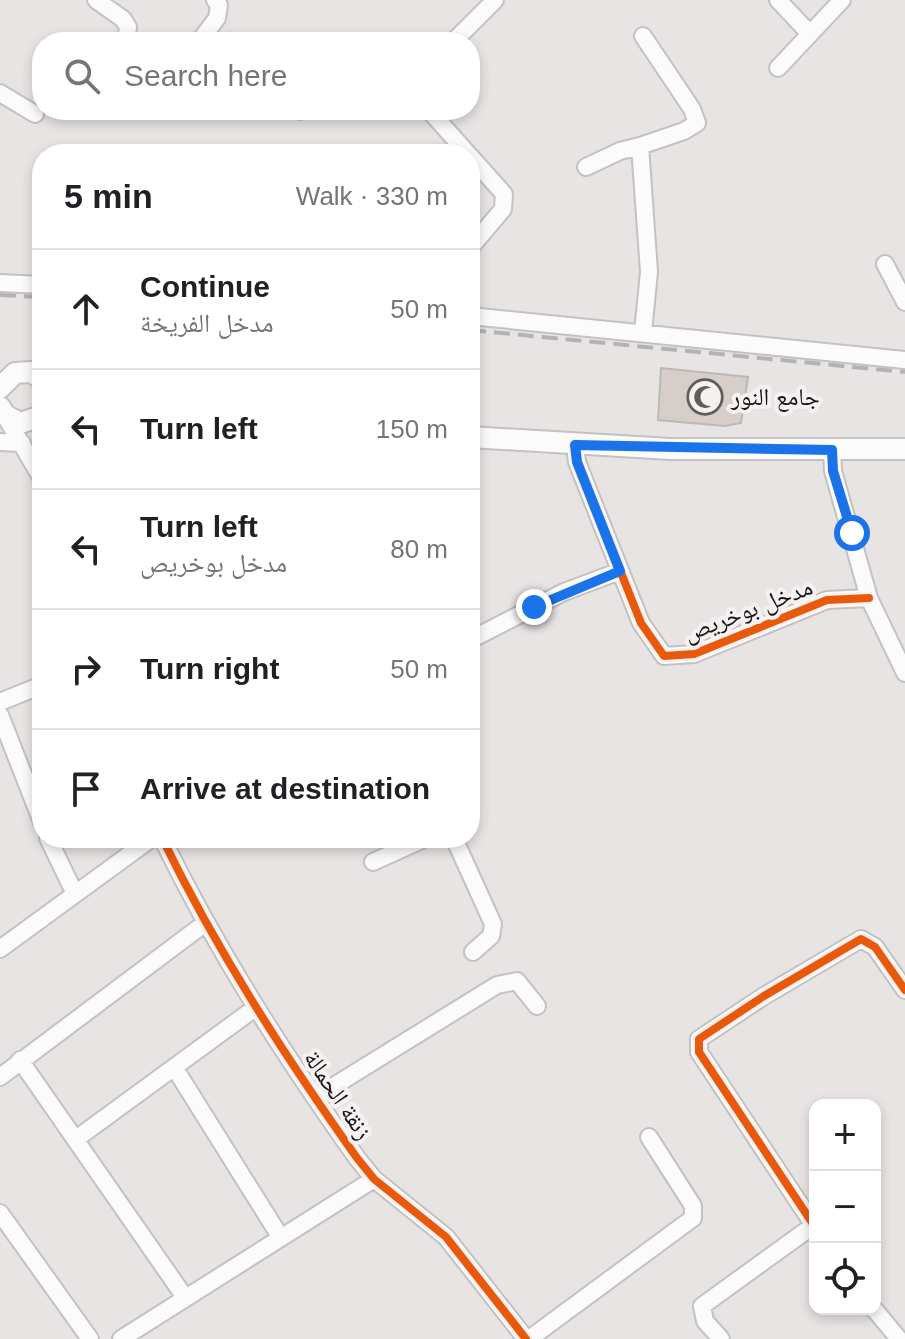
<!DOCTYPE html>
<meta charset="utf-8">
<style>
:root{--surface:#fff;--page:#f6f6f6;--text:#202124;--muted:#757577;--line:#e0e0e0}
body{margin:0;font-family:Arial,"Noto Naskh Arabic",sans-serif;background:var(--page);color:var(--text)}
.controls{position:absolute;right:24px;bottom:24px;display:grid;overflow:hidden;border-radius:16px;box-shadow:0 4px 12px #0003}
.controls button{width:72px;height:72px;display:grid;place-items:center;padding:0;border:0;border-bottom:2px solid var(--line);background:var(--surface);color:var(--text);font:40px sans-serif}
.stop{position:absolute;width:24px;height:24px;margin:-18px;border:6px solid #1a73e8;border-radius:50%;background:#fff}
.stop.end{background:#1a73e8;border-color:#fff;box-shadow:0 2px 8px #0008}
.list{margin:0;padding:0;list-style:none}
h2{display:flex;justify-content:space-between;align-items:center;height:104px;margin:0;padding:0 32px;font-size:34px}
h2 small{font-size:26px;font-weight:400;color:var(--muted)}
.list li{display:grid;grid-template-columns:52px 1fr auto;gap:24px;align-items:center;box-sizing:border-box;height:120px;padding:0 32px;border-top:2px solid var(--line)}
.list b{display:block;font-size:30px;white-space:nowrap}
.list p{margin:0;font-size:26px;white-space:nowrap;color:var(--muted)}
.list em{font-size:26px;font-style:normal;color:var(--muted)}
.icon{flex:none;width:44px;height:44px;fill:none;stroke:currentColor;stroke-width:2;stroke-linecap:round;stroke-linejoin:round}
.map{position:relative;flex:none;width:905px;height:1339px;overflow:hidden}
.search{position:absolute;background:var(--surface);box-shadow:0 4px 12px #0003;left:32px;top:32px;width:448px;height:88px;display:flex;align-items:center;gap:20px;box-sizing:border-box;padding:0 28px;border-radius:32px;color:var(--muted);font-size:30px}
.panel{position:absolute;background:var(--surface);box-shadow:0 4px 12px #0003;left:32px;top:144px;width:448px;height:704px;border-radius:32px}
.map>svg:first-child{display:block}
</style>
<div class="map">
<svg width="905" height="1339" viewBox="0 0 905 1339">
<rect width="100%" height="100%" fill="#e8e4e4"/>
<path fill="#d8cec9" stroke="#bbb9b8" stroke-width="2" d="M 661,368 L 748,377 L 741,423 L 725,426 L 658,420 Z"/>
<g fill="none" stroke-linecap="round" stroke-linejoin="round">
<defs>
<path id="minor" d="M 96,0 L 123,19 L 128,27 L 126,42
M 778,0 L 810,34
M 643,36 L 692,109 L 697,123 L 684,131 L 640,146 L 649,272 L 643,332
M 199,42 L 217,18 L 219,5 L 215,0
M 453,42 L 495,0
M 778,68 L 842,0
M 0,93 L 35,114
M 299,110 L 300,111
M 429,110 L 468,154
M 470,156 L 504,194 L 503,209 L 470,248
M 586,167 L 620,151 L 640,146
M 885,264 L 905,302
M 0,283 L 42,285
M 470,316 L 905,360
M 5,416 L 42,479
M 0,442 L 22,443
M 575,445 L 577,462 L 641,623 L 664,656 L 694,654 L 827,600 L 869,598
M 832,450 L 833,471 L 869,598 L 905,673
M 470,640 L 564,592 L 620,571
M 0,702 L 42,685
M 0,715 L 42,822
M 48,838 L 75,894
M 162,838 C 217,951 284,1055 357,1158 L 374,1179 L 446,1237 L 526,1339
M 454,838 L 493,924 L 491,936 L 473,952
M 373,862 L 426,838
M 0,949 L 152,838
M 20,1060 L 184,1296
M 174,1067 L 281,1238
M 0,1077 L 204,924
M 316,1097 L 497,985 L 517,981 L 537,1006
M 76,1139 L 255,1008
M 0,1213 L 90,1339
M 815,1227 L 699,1052 L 699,1039 L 764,996 L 861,939 L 875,947 L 905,990
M 874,1309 L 899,1339
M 121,1339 L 374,1179
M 529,1339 L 693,1218 L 693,1206 L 649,1137
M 721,1339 L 705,1321 L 702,1306 L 814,1225"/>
<path id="major" d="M 0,388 L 15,373 L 31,372 L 42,379
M 0,407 L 5,415 L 20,423 L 42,416
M 470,437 L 670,449 L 905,449"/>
</defs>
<use href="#minor" stroke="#c4c1c1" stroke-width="20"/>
<use href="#major" stroke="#c4c1c1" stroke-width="24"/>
<use href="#minor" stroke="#fcfbfb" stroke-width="16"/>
<use href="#major" stroke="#fcfbfb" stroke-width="20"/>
<path stroke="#b4b3b3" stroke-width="4" stroke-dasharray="16 8" stroke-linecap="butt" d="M 0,295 L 42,297
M 470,330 L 905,372"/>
<defs>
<path id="cycleway" d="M 575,445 L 577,462 L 641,623 L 664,656 L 694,654 L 827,600 L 869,598
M 162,838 C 217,951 284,1055 357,1158 L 374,1179 L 446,1237 L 526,1339
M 815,1227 L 699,1052 L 699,1039 L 764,996 L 861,939 L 875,947 L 905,990"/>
</defs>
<use href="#cycleway" stroke="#f6f1f1" stroke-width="13"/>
<use href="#cycleway" stroke="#e8590c" stroke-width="8"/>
</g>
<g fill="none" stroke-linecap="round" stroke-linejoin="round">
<path stroke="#1a73e8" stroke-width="10" d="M 534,607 L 620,571 L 577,462 L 575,445 L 832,450 L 833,471 L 852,533"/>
</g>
<defs>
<symbol id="mosque-ring" viewBox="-11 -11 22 22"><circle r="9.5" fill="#f6f1f1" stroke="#605d5d" stroke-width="1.5"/><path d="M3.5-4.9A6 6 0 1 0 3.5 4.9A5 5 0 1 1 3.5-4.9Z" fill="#605d5d"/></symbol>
</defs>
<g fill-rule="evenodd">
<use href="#mosque-ring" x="685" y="377" width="40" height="40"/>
</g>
<g text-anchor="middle" stroke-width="8" stroke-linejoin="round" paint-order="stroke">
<g font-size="24" fill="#161414" stroke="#f6f1f1" text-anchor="start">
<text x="731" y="405">جامع النور</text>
</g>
<g font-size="24" fill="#161414" stroke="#f6f1f1">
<text transform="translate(748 610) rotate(-21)" y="8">مدخل بوخريص</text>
<text transform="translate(338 1095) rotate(56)" y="8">زنقة الحمالة</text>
</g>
</g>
</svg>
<div class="controls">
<button>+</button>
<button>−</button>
<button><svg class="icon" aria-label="locate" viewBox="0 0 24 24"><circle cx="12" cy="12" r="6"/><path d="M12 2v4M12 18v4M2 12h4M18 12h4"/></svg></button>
</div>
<div class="stop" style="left:852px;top:533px"></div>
<div class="stop end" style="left:534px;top:607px"></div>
<div class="search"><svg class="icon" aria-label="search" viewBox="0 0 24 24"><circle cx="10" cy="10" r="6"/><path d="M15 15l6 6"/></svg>Search here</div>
<section class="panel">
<h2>5 min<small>Walk · 330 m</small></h2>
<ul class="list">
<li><svg class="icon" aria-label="ahead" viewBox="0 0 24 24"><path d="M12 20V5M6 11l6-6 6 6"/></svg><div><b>Continue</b><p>مدخل الفريخة</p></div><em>50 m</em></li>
<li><svg class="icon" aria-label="left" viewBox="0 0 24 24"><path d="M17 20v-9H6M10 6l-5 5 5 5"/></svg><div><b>Turn left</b></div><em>150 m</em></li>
<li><svg class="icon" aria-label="left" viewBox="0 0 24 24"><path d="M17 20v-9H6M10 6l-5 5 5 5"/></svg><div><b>Turn left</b><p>مدخل بوخريص</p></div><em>80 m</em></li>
<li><svg class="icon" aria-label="right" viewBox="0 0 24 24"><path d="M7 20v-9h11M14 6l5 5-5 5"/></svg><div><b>Turn right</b></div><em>50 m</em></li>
<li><svg class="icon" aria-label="arrive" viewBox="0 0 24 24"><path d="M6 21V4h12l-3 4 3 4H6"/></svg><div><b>Arrive at destination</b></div></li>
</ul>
</section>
</div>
